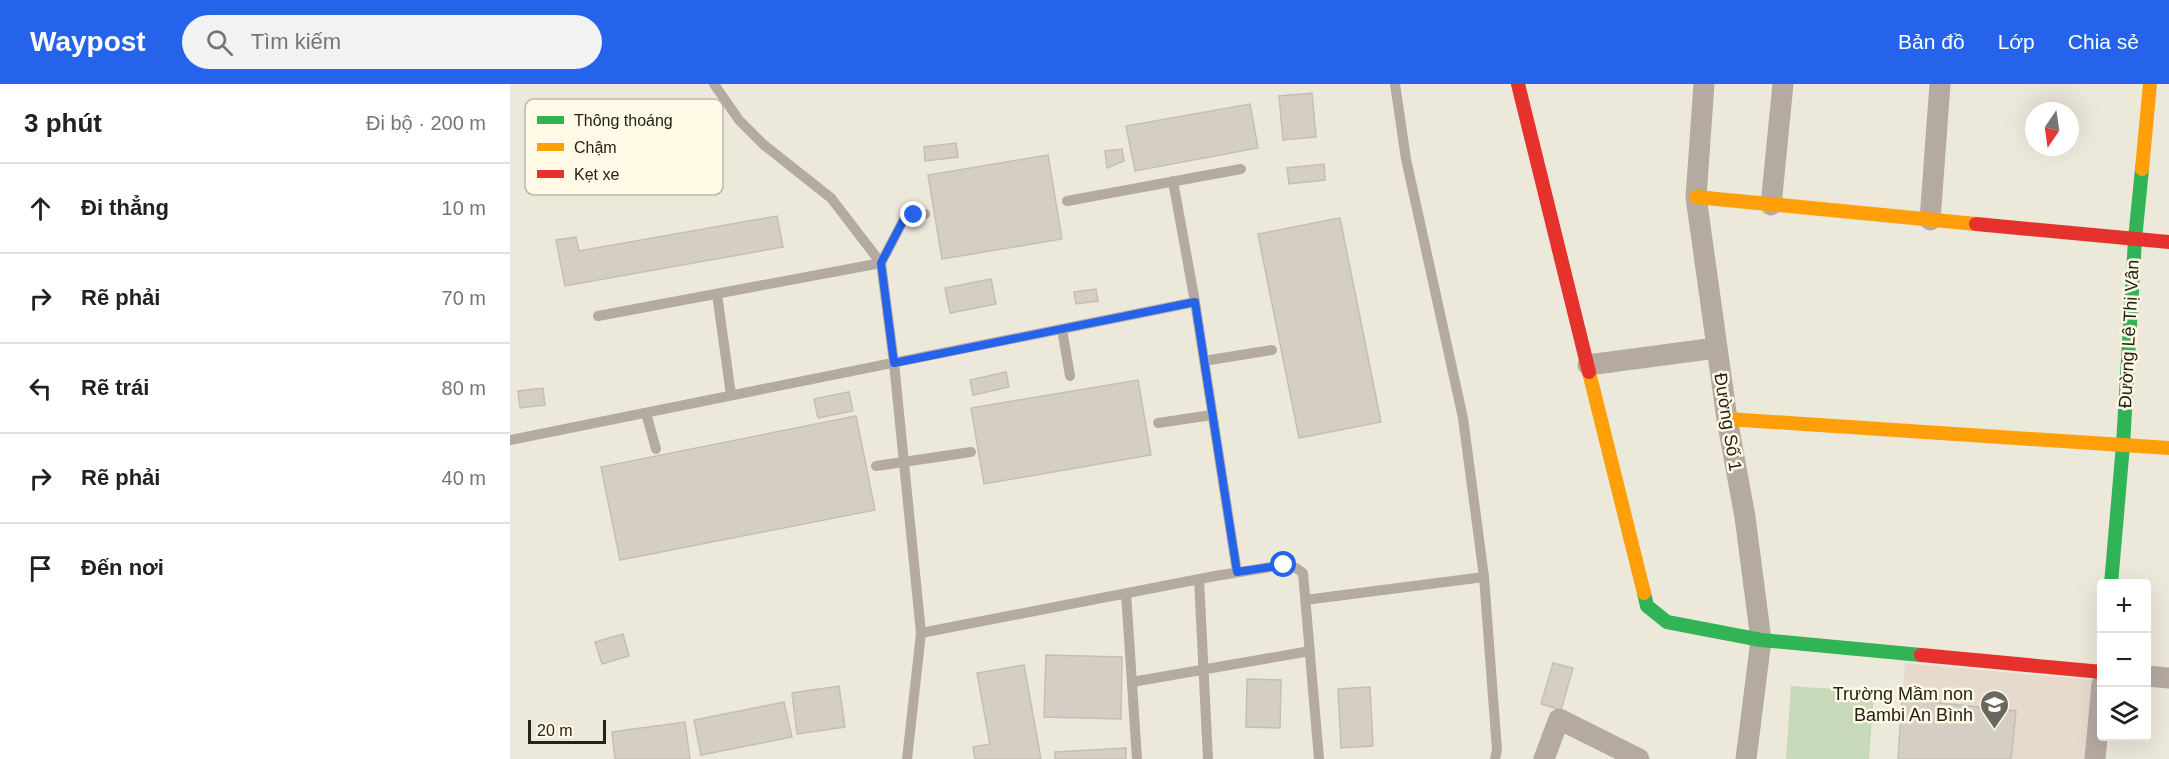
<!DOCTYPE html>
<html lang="vi">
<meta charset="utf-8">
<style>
:root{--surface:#fff;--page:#f2f2f2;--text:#202124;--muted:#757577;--line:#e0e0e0;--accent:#2563eb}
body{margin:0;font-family:Helvetica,sans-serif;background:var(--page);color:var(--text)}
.controls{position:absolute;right:18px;bottom:18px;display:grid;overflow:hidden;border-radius:6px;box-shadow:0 6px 24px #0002}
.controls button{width:54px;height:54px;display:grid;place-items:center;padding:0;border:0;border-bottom:2px solid var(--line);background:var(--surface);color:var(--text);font:30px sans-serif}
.compass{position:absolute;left:1515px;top:18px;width:54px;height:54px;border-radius:50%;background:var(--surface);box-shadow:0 6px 24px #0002;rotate:193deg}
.scale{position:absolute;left:18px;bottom:15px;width:78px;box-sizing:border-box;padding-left:6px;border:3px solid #242219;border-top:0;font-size:16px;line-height:21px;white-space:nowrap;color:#242219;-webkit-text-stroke:4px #fff9e5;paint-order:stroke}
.stop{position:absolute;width:18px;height:18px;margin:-14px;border:4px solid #2563eb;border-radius:50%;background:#fff}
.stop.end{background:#2563eb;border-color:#fff;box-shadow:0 2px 6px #0008}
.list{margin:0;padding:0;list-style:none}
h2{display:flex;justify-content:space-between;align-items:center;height:78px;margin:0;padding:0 24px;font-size:26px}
h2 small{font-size:20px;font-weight:400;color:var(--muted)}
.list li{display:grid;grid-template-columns:39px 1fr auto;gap:18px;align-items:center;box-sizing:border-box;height:90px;padding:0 24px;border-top:2px solid var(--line)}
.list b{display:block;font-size:22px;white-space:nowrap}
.list em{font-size:20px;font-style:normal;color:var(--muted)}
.icon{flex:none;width:33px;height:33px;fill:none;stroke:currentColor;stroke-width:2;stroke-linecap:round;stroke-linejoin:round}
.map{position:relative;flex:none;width:1659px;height:675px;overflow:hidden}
header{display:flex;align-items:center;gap:36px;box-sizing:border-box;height:84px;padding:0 30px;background:var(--accent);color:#fff}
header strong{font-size:28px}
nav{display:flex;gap:33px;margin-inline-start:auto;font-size:21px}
.search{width:420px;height:54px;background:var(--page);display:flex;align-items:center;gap:15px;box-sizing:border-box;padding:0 21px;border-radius:33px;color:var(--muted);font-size:22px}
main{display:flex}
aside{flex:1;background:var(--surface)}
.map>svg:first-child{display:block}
</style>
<header>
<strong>Waypost</strong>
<div class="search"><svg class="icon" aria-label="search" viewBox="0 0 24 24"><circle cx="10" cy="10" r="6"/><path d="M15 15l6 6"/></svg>Tìm kiếm</div>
<nav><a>Bản đồ</a><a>Lớp</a><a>Chia sẻ</a></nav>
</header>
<main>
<aside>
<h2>3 phút<small>Đi bộ · 200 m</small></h2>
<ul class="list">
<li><svg class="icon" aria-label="ahead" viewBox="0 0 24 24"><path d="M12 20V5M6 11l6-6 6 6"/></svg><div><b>Đi thẳng</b></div><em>10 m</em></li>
<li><svg class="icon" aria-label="right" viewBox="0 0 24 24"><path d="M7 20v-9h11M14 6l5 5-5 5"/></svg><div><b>Rẽ phải</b></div><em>70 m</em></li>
<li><svg class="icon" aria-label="left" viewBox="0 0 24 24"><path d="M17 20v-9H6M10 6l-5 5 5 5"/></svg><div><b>Rẽ trái</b></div><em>80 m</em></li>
<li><svg class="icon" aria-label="right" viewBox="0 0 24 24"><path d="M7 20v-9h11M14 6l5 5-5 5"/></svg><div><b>Rẽ phải</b></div><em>40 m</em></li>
<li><svg class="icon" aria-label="arrive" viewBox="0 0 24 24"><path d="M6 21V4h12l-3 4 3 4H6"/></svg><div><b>Đến nơi</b></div></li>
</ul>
</aside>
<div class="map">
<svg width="1659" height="675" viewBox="0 0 1659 675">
<rect width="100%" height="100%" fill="#ece8da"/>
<path fill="#e7dacd" d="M 1395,579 L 1583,596 L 1575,675 L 1388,675 Z"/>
<path fill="#c7d9b9" d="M 1281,602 L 1364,608 L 1359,675 L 1276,675 Z"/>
<path fill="#d4cec4" stroke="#c4bfb5" stroke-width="1.5" d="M 802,9 L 806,53 L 773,56 L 769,12 Z
M 740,20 L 748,64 L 625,87 L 616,42 Z
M 446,59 L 448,73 L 415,77 L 414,63 Z
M 612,65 L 614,77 L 597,84 L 595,67 Z
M 538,71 L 552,155 L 432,175 L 418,91 Z
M 814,80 L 815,96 L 779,100 L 777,84 Z
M 267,132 L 273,163 L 55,202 L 46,156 L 66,153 L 69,167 Z
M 830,134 L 871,338 L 789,354 L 748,150 Z
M 481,195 L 486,220 L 440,229 L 435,204 Z
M 586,205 L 588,217 L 566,220 L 564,208 Z
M 496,288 L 499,303 L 463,311 L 460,296 Z
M 628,296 L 641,371 L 474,400 L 461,324 Z
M 33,304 L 35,321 L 10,324 L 8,307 Z
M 339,308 L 343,327 L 308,334 L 304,315 Z
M 346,332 L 365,426 L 110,476 L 91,383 Z
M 113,550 L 119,572 L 92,580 L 85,558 Z
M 536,571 L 612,573 L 611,635 L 534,633 Z
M 1043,579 L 1063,584 L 1051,626 L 1031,620 Z
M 514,581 L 531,675 L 465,675 L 463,663 L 480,660 L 467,589 Z
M 737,595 L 771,596 L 770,644 L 736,643 Z
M 329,602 L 335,643 L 287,650 L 282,609 Z
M 860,603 L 863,662 L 831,664 L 828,605 Z
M 1392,615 L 1506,627 L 1501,675 L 1388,675 Z
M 274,618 L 282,653 L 191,671 L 184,636 Z
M 175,638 L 180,675 L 105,675 L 102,648 Z
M 616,664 L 616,675 L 545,675 L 545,668 Z"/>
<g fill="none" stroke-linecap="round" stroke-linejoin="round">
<path stroke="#b5aaa2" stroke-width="10" d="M 204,0 L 229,36 L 254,61 L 321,114 L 371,179 L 384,279 L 411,549 L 397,675
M 885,0 L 896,75 L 953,334 L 974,493 L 987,666 L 985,675
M 663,97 L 685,218 L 727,488
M 557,117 L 731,85
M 207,210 L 221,311
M 88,232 L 371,179 L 394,135 L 404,131 L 415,130
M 552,245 L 560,292
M 694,277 L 762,266
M 136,329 L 146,365
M 648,339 L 702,331
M 0,356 L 685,218
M 366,382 L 461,368
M 689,495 L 698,675
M 616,509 L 627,675
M 795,516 L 974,493
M 411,549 L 705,492 L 774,481 L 786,484 L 793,489 L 809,675
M 622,598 L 800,567"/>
<path stroke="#b5aaa2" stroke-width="21" d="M 1194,0 L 1186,113 L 1217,335 L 1235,433 L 1251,556 L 1236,675
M 1261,121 L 1273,0
M 1420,136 L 1430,0
M 1078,281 L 1206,264
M 1636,592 L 1659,594
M 1034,675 L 1049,635 L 1129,675
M 1585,675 L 1592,600"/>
<path stroke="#30b455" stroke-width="14" d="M 1601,500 L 1613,361 L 1625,155 L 1632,85
M 1134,509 L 1137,522 L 1157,538 L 1251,556 L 1411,571"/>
<path stroke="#ff9f0a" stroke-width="14" d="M 1632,85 L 1640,0
M 1186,113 L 1466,140
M 1079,288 L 1134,509
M 1217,335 L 1659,364"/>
<path stroke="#e5322d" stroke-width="14" d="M 1008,0 L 1079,288
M 1466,140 L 1659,158
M 1411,571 L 1592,588"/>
</g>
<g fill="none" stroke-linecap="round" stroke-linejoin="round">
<path stroke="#2563eb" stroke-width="8" d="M 404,131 L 394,135 L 371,179 L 384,279 L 685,218 L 727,488 L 774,481"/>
</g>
<defs>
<symbol id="school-pin" viewBox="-11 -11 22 30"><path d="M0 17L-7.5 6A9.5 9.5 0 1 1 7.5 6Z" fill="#6a675d" stroke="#fff9e5"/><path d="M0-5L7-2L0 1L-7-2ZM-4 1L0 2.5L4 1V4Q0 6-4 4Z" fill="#fff"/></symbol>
</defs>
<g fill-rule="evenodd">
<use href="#school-pin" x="1468" y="604" width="33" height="45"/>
</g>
<g text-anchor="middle" stroke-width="5" stroke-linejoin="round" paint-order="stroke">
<g font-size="18" fill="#242219" stroke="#fff9e5">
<text transform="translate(1619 250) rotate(-87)" y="6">Đường Lê Thị Vân</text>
<text transform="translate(1218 338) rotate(81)" y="6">Đường Số 1</text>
</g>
<g font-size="18" fill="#242219" stroke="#fff9e5" text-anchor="end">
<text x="1463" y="616">Trường Mầm non<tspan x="1463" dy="21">Bambi An Bình</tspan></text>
</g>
</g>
<rect x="15" y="15" width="198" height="96" rx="9" fill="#fff9e5" stroke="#bdb8a8" stroke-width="1.5"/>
<rect x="27" y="32" width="27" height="8" fill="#30b455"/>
<rect x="27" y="59" width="27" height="8" fill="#ff9f0a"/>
<rect x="27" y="86" width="27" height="8" fill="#e5322d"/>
<g font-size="16" fill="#242219">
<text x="64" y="42">Thông thoáng</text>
<text x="64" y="69">Chậm</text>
<text x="64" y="96">Kẹt xe</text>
</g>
</svg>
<div class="controls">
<button>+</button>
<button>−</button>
<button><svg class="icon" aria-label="layers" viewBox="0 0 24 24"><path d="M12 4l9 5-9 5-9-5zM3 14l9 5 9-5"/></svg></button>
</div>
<svg class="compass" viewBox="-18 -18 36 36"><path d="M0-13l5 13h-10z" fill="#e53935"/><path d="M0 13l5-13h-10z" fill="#757577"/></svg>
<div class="scale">20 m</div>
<div class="stop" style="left:774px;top:481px"></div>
<div class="stop end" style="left:404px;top:131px"></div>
</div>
</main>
